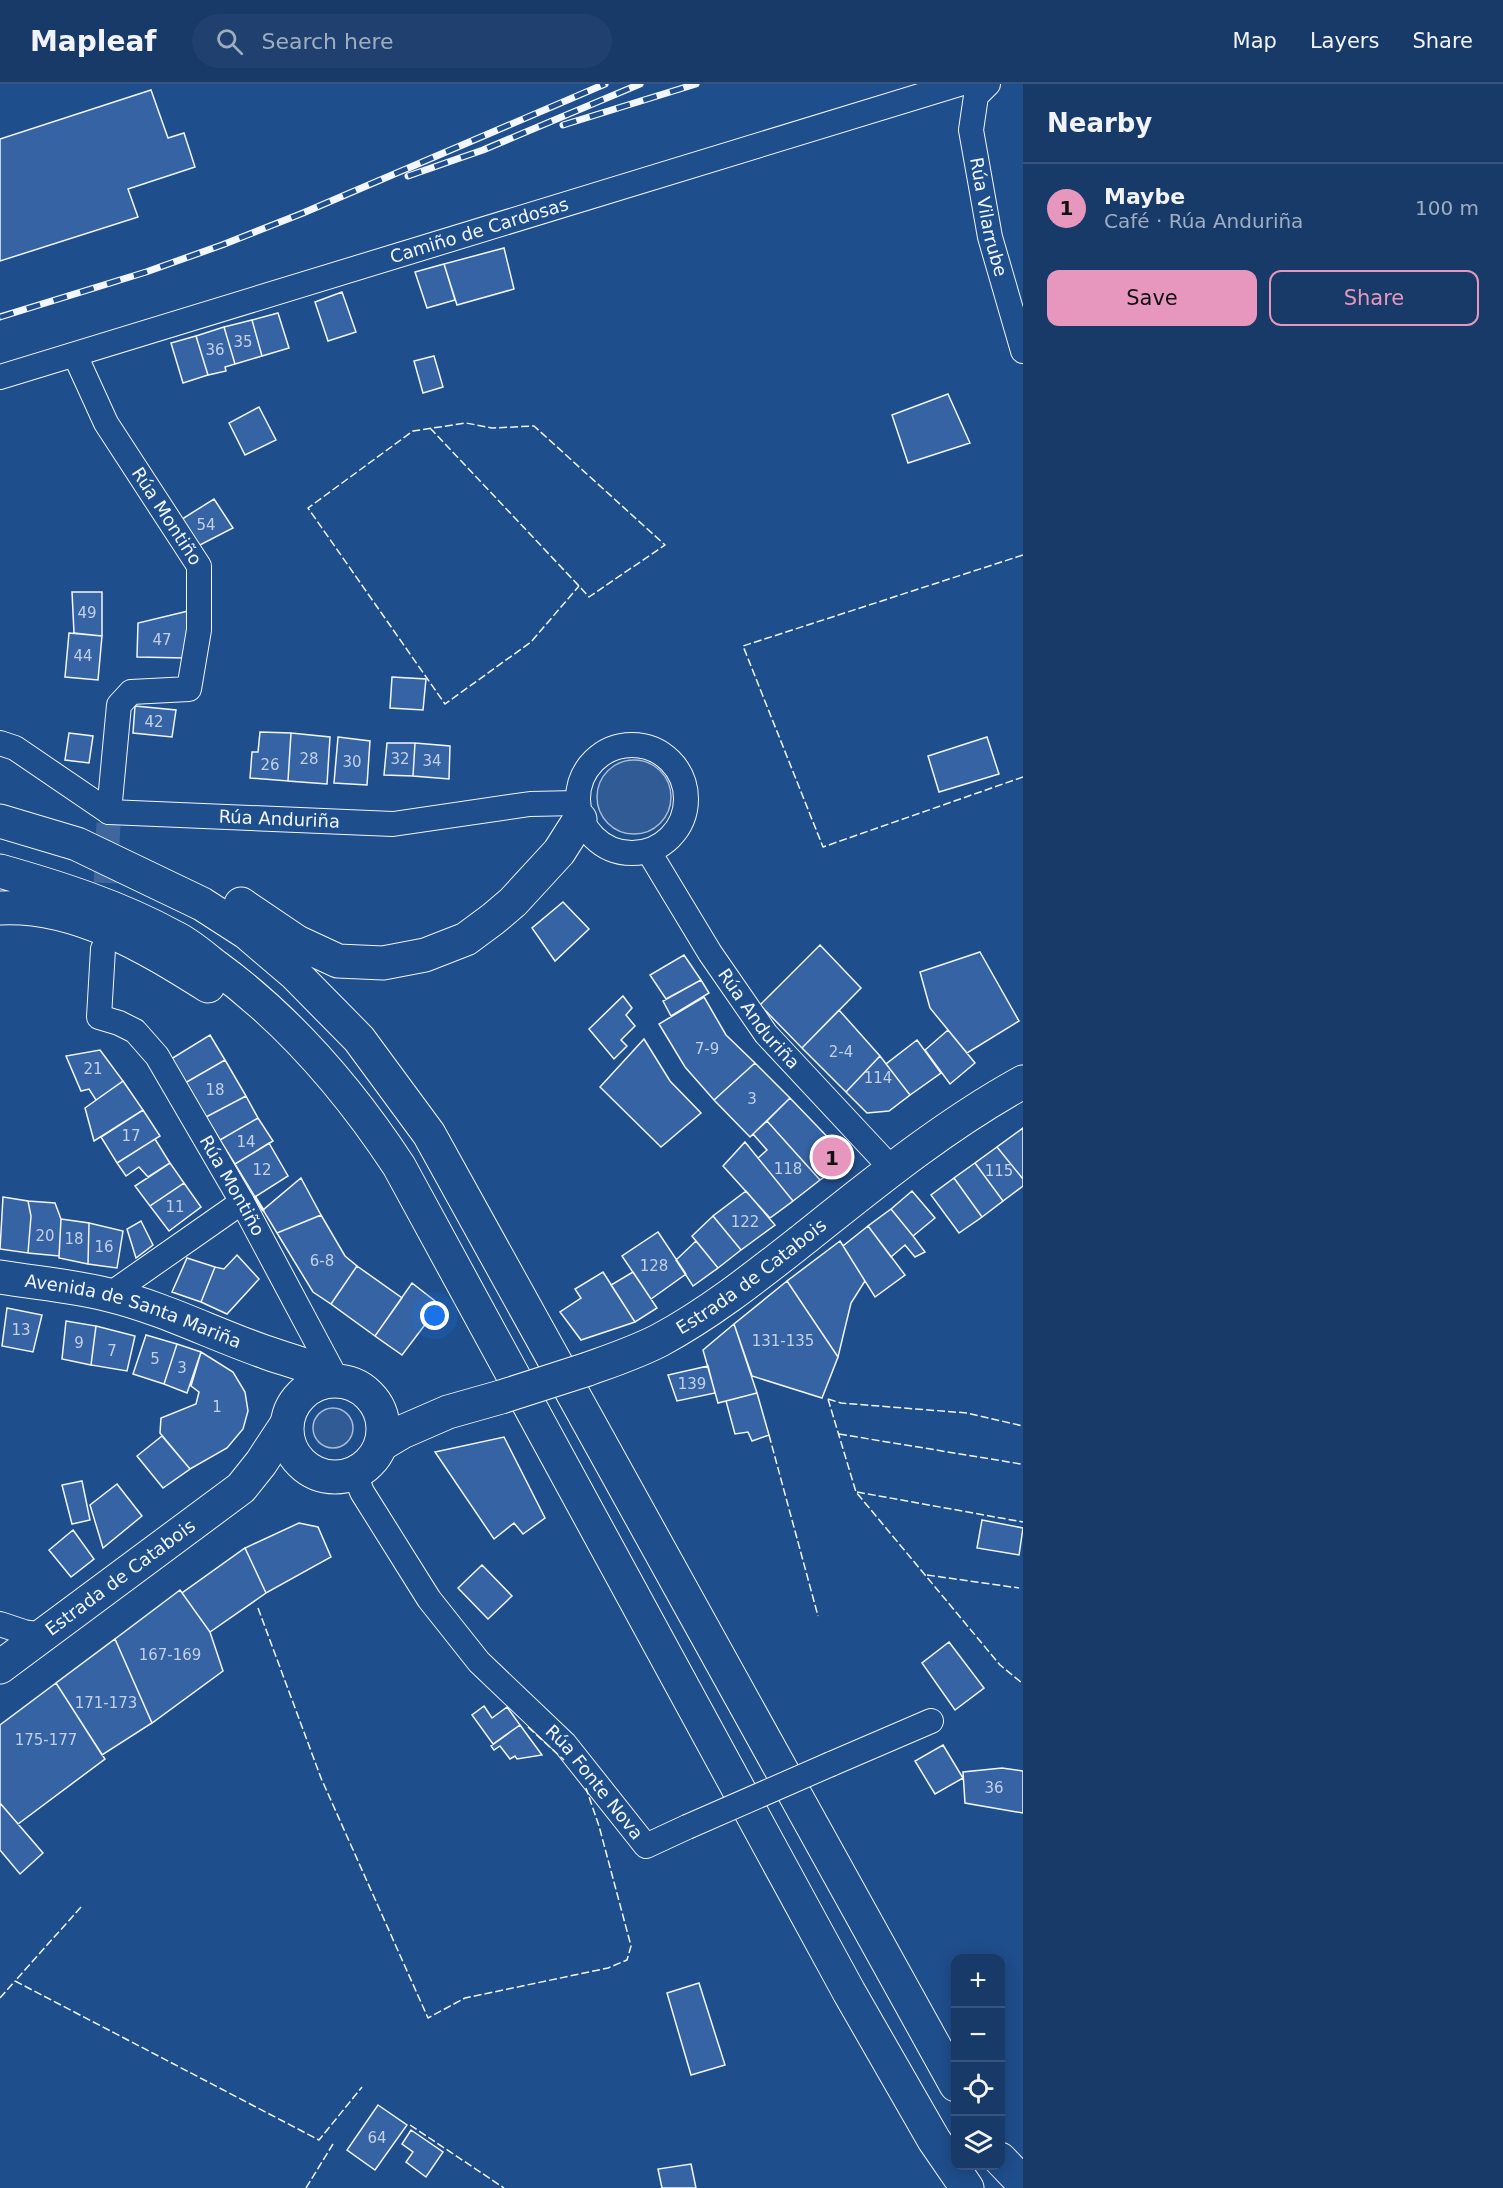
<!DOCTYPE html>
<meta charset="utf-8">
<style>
:root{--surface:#173a69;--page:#20416f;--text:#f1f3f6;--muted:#9eadc0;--line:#36547d;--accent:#e797bd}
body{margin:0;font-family:"DejaVu Sans",sans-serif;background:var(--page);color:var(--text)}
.controls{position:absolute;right:18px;bottom:18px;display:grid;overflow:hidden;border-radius:12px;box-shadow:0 3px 15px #0003}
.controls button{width:54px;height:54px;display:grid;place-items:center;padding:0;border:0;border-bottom:2px solid var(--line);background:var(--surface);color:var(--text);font:30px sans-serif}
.you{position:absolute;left:435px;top:1232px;width:21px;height:21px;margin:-15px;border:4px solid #fff;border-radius:50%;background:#1a73e8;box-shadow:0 0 0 9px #1a73e833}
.badge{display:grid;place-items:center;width:39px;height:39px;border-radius:50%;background:var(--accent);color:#111;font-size:20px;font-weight:700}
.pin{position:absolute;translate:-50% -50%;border:3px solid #fff;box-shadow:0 2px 6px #0006}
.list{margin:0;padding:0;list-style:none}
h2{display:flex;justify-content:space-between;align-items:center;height:78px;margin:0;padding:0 24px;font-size:26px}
h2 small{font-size:20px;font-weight:400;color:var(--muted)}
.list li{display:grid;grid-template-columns:39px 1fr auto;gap:18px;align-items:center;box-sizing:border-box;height:90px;padding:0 24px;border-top:2px solid var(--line)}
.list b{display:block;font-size:22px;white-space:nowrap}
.list p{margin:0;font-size:20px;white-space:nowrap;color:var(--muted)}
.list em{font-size:20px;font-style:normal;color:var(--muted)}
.actions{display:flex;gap:12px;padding:18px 24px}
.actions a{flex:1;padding:14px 0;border:2px solid var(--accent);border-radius:12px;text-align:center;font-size:21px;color:var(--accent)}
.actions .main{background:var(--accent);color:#111}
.icon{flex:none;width:33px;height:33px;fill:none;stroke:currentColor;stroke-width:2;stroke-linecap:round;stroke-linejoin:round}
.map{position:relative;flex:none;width:1023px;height:2104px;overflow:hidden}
header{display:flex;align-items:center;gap:36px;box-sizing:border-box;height:84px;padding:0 30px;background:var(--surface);border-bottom:2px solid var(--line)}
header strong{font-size:28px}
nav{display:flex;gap:33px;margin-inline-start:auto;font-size:21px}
.search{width:420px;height:54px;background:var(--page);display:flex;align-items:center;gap:15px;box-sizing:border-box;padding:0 21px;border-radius:33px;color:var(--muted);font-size:22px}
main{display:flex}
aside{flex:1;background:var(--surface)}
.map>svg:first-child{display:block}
</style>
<header>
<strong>Mapleaf</strong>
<div class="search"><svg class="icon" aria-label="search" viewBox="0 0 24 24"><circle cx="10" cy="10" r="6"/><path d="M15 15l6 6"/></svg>Search here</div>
<nav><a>Map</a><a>Layers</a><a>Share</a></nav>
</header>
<main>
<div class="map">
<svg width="1023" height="2104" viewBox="0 0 1023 2104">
<rect width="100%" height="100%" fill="#1f4e8c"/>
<path fill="#305b95" stroke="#a8bbd7" stroke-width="1.5" d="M597 713a37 37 0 1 1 74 0a37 37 0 1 1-74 0Z
M313 1344a20 20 0 1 1 40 0a20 20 0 1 1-40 0Z"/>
<path fill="#3563a3" stroke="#f2f6ff" stroke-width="1.5" d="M 151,6 L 168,54 L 184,49 L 195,83 L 128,105 L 138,133 L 0,177 L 0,55 Z
M 504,164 L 514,205 L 457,221 L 444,180 Z
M 444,180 L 455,216 L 427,224 L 415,188 Z
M 342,208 L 356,248 L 328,257 L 315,218 Z
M 278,229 L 289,264 L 262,272 L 252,236 Z
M 252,236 L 262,272 L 235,280 L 224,243 Z
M 224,243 L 235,280 L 225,283 L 226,287 L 208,291 L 196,252 Z
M 196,252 L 208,291 L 183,299 L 171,259 Z
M 434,272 L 443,303 L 423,309 L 414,277 Z
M 948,310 L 970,359 L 908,379 L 892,331 Z
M 259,323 L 276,356 L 245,371 L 229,339 Z
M 214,415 L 233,444 L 196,463 L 179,437 Z
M 72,508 L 102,508 L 102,552 L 74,549 Z
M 188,527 L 185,574 L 137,573 L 138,539 Z
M 69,549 L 102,552 L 98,596 L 65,593 Z
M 392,593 L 426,595 L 423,626 L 390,624 Z
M 135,622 L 176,626 L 172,653 L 133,649 Z
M 260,648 L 291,649 L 288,697 L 250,694 L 252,668 L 258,668 Z
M 69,649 L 93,652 L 89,679 L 65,676 Z
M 291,649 L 330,653 L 327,700 L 288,697 Z
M 338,653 L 370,657 L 367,701 L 334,699 Z
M 987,653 L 999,690 L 939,708 L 928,672 Z
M 387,659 L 415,659 L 413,692 L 384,691 Z
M 415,659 L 450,662 L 449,695 L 413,692 Z
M 563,818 L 589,845 L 555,877 L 532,844 Z
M 820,861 L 861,904 L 802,964 L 760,921 Z
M 980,868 L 1019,937 L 967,969 L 930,924 L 920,888 Z
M 684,871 L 701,896 L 666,915 L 650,891 Z
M 701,896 L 709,909 L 671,932 L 663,917 Z
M 623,912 L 632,924 L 626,931 L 635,942 L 621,956 L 627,962 L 614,975 L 589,945 Z
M 704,913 L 726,951 L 755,979 L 714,1016 L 685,983 L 659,940 Z
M 839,926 L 880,972 L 846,1008 L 802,964 Z
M 948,946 L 975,979 L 950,1000 L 925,966 Z
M 210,951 L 225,976 L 185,999 L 171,975 Z
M 644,955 L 670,997 L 701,1029 L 661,1063 L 600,1003 Z
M 917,956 L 941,989 L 910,1011 L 886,980 Z
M 100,966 L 123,997 L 96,1016 L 89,1005 L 81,1007 L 66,972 Z
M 880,972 L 910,1011 L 889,1027 L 867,1029 L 846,1008 Z
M 225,976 L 246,1012 L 206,1033 L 185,999 Z
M 755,979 L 790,1014 L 750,1053 L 714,1016 Z
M 123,997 L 143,1026 L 94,1057 L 85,1024 Z
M 246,1012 L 258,1034 L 220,1056 L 206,1033 Z
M 790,1014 L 842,1068 L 841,1081 L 820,1096 L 767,1037 Z
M 143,1026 L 160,1052 L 117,1079 L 101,1053 Z
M 258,1034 L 273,1057 L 235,1080 L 220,1056 Z
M 767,1037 L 820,1096 L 793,1117 L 758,1074 L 767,1066 L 753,1050 Z
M 1023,1044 L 1023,1095 L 997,1063 Z
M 155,1055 L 170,1079 L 148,1093 L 139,1083 L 126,1092 L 117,1079 Z
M 745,1058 L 793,1117 L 770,1134 L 723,1082 Z
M 269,1059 L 288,1092 L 255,1113 L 235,1080 Z
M 997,1063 L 1023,1095 L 1023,1102 L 1003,1117 L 975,1079 Z
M 170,1079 L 184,1099 L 150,1122 L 135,1102 Z
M 975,1079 L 1003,1117 L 982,1133 L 954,1094 Z
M 301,1094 L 321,1131 L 277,1149 L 263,1126 Z
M 954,1094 L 982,1133 L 959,1149 L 931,1111 Z
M 184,1099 L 201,1123 L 169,1147 L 150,1122 Z
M 746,1107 L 775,1141 L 741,1166 L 713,1132 Z
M 912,1107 L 935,1134 L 913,1152 L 891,1125 Z
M 3,1113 L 28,1117 L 31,1132 L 28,1169 L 0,1165 Z
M 28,1117 L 55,1119 L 61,1135 L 59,1172 L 28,1169 L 31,1132 Z
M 891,1125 L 913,1152 L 925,1168 L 915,1173 L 905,1161 L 891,1173 L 868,1142 Z
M 321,1131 L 345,1172 L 357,1182 L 331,1220 L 313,1208 L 277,1149 Z
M 713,1132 L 741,1166 L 718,1184 L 692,1152 Z
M 61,1135 L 89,1139 L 88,1180 L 59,1174 Z
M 141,1137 L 153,1161 L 136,1174 L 127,1145 Z
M 89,1139 L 123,1147 L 117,1184 L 88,1180 Z
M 868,1142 L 905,1191 L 875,1213 L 843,1162 Z
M 658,1148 L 686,1190 L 651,1215 L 622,1172 Z
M 696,1157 L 718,1184 L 693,1202 L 676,1176 Z
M 840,1157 L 865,1197 L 851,1219 L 838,1273 L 787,1197 Z
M 237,1171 L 259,1195 L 227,1230 L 201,1218 L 215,1183 L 224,1185 Z
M 187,1174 L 215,1183 L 201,1218 L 172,1208 Z
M 357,1182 L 402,1214 L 375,1252 L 331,1220 Z
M 603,1188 L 635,1238 L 581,1256 L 560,1228 L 581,1214 L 575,1205 Z
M 633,1188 L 657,1224 L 635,1238 L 611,1201 Z
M 787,1197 L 838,1273 L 822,1314 L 752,1292 L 734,1240 Z
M 412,1199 L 440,1221 L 402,1271 L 375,1252 Z
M 7,1224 L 42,1231 L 33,1268 L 2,1262 Z
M 66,1237 L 96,1242 L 91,1281 L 62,1275 Z
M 734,1240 L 757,1309 L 718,1319 L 703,1266 Z
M 96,1242 L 135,1252 L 127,1287 L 91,1281 Z
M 146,1251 L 177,1260 L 164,1300 L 133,1290 Z
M 177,1260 L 201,1268 L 187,1309 L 164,1300 Z
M 201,1268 L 233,1288 L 245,1308 L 248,1327 L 243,1345 L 227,1364 L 190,1385 L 160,1349 L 161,1334 L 196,1320 L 199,1308 L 191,1302 Z
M 708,1282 L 715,1309 L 677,1317 L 668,1291 Z
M 757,1309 L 769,1351 L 752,1357 L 748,1348 L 735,1350 L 726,1317 Z
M 162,1352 L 190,1385 L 163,1404 L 137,1372 Z
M 504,1353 L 545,1434 L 523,1450 L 514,1439 L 494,1455 L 435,1368 Z
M 82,1397 L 90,1436 L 72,1440 L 62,1401 Z
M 117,1400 L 142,1432 L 103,1464 L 90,1421 Z
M 982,1436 L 1023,1444 L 1019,1471 L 977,1464 Z
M 299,1439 L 318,1443 L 331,1473 L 266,1509 L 245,1464 Z
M 73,1446 L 94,1475 L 71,1493 L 49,1466 Z
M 245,1464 L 266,1509 L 210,1548 L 182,1509 Z
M 482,1481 L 512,1512 L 488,1535 L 458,1504 Z
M 180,1506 L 210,1548 L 223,1587 L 152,1639 L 115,1555 Z
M 115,1555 L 152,1639 L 102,1671 L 56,1599 Z
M 949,1558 L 984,1604 L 955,1626 L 922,1579 Z
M 56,1599 L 105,1675 L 18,1740 L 0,1719 L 0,1641 Z
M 484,1622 L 492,1634 L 507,1623 L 520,1641 L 493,1660 L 472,1631 Z
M 520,1641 L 542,1671 L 517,1675 L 515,1672 L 510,1675 L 500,1662 L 494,1666 L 491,1662 Z
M 943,1661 L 963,1694 L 935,1710 L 915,1677 Z
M 1002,1684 L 1023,1687 L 1023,1729 L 965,1719 L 963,1688 Z
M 0,1719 L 43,1769 L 20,1790 L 0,1766 Z
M 699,1899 L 725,1981 L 691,1991 L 667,1909 Z
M 378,2021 L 407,2041 L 375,2086 L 347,2066 Z
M 411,2046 L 443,2068 L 426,2093 L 406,2078 L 413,2068 L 402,2060 Z
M 691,2080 L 696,2104 L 662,2104 L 658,2085 Z"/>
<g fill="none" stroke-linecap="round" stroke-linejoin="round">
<path stroke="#3f679d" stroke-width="24" stroke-dasharray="24 12" stroke-linecap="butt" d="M 104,835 L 109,728"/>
<defs>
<g id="street">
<path id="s1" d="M 988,0 L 976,12 L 971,46 L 990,153 L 1023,267"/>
<path id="s2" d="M 75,271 L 106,339 L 199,482 L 199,546 L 189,605 L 131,608 L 119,621 L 109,728"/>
<path id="s3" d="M 0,293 L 959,0"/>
<path id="s4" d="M 0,659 L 15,664 L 109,728 L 393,740 L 530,720 L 577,719"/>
<circle cx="632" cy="715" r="54"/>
<path id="s5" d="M 649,768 L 710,869 L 766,950 L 892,1085"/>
<path id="s6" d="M 103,865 L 99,933 L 119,939 L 135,947 L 157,972 L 242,1118 L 337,1296"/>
<path d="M 109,1211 L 242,1118"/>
<path id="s7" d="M 355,1390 L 362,1408 L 429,1515 L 479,1578 L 565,1660 L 646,1762 L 687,1743"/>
<path d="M 0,1540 L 24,1548 L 44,1551"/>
<path d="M 831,1680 L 931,1637"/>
</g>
<g id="secondary">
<path id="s8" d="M 0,1193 C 36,1199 74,1202 109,1211 C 163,1224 213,1250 265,1268 C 289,1277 311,1280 332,1296"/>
<path id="s9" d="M 588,1285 C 613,1276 637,1268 660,1256 C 712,1228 759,1190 805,1154 C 875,1098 945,1041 1023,998"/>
<circle cx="335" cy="1345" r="48"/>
<path d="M 382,1360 L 402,1348 L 448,1328 L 501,1313"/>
<path id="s10" d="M 0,1583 L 241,1404 L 261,1379 L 286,1341"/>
</g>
<path id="highway" d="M 0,737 L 77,760 L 202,820 L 247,849 L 295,890 L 359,955 L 429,1050 L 956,2001
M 0,787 C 60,804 119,823 174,853 C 189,860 202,872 215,882 C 289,936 349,1006 399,1082 L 849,1908 L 934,2056 L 967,2104
M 241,820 L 297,858 L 338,877 L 383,879 L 425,871 L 466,855 L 493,835 L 513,818 L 559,768 L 580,735
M 0,824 C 76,820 146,863 208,902
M 1000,2075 L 1023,2099"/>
</defs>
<use href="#street" stroke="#f2f6ff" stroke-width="26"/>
<use href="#secondary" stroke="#f2f6ff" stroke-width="35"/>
<use href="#highway" stroke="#f2f6ff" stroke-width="35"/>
<use href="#street" stroke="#1f4e8c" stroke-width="24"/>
<use href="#secondary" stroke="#1f4e8c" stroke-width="33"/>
<use href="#highway" stroke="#1f4e8c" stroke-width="33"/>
<defs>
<path id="rail" d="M 563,41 L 696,0
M 408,92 L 483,66 L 640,0
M 0,233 L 146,188 L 222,161 L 303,129 L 605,0"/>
</defs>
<use href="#rail" stroke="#f2f6ff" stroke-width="7"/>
<use href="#rail" stroke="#1f4e8c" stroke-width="4.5" stroke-dasharray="14" stroke-linecap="butt"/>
<defs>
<path id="street-bridge" d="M 687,1743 L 831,1680"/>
<path id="secondary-bridge" d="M 501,1313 L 588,1285"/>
</defs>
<use href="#street-bridge" stroke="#f2f6ff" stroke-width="26" stroke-linecap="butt"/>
<use href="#secondary-bridge" stroke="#f2f6ff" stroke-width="35" stroke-linecap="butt"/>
<use href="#street-bridge" stroke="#1f4e8c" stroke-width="24"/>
<use href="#secondary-bridge" stroke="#1f4e8c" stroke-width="33"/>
<path stroke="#f2f6ff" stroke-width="1.5" stroke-dasharray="8 3" stroke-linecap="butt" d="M 430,344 L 579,502 L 589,513 L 665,461 L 534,342 L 492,344 L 466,339 L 413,347 L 308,424 L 445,620 L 531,558 L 579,502
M 1023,471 L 743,562 L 823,763 L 1023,693
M 828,1315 L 856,1408 L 1000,1581 L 1022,1599
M 828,1315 L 841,1319 L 967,1329 L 1023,1342
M 839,1350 L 1021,1380
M 769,1351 L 818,1532
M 857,1408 L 1023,1438
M 927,1491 L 1019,1504
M 258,1524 L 321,1694 L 428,1934 L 465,1914 L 608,1884 L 627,1876 L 631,1862 L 599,1742 L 586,1704
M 528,1643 L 564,1676
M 81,1823 L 15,1897 L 319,2056 L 362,2003
M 0,1914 L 15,1897
M 410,2041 L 504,2104
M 306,2104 L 333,2060"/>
<path stroke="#f2f6ff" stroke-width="3" d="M 255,1113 L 263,1126"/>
</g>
<g text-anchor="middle" stroke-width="4.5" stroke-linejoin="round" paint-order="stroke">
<g font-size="15" fill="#c3d1e8">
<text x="243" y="263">35</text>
<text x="215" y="271">36</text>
<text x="206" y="446">54</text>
<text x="87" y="534">49</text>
<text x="162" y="561">47</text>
<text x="83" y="577">44</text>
<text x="154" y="643">42</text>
<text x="309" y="680">28</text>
<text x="400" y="680">32</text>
<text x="432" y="682">34</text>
<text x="352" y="683">30</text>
<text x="270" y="686">26</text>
<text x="707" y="970">7-9</text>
<text x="841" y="973">2-4</text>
<text x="93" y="990">21</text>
<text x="878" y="999">114</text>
<text x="215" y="1011">18</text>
<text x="752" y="1020">3</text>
<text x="131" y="1057">17</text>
<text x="246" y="1063">14</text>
<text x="788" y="1090">118</text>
<text x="262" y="1091">12</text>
<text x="999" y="1092">115</text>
<text x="175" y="1128">11</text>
<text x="745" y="1143">122</text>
<text x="45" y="1157">20</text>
<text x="74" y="1160">18</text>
<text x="104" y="1168">16</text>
<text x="322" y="1182">6-8</text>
<text x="654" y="1187">128</text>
<text x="21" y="1251">13</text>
<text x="783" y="1262">131-135</text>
<text x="79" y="1264">9</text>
<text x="112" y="1272">7</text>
<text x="155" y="1280">5</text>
<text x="182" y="1289">3</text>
<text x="692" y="1305">139</text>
<text x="217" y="1328">1</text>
<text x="170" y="1576">167-169</text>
<text x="106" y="1624">171-173</text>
<text x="46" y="1661">175-177</text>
<text x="994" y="1709">36</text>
<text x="377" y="2059">64</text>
</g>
<g font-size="18" fill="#f2f6ff" stroke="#1f4e8c">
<text dy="6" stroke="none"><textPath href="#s1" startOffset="140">Rúa Vilarrube</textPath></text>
<text dy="6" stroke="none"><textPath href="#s3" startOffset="501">Camiño de Cardosas</textPath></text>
<text dy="6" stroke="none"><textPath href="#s2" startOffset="186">Rúa Montiño</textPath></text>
<text dy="6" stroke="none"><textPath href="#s4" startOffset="300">Rúa Anduriña</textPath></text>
<text dy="6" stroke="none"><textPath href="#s5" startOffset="200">Rúa Anduriña</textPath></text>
<text dy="6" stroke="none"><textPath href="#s6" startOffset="290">Rúa Montiño</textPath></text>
<text dy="6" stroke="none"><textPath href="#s9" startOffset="189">Estrada de Catabois</textPath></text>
<text dy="6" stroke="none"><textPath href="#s8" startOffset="138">Avenida de Santa Mariña</textPath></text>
<text dy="6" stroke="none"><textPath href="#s10" startOffset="150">Estrada de Catabois</textPath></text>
<text dy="6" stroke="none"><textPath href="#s7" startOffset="393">Rúa Fonte Nova</textPath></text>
</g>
</g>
</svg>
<div class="controls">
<button>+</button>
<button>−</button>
<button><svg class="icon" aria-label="locate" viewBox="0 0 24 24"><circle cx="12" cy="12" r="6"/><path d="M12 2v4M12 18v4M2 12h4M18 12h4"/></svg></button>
<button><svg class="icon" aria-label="layers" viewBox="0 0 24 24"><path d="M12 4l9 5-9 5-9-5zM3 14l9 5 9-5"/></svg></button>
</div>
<div class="you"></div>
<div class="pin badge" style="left:832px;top:1073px">1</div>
</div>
<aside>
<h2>Nearby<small></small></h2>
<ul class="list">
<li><span class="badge">1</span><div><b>Maybe</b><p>Café · Rúa Anduriña</p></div><em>100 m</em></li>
</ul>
<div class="actions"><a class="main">Save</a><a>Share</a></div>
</aside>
</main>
